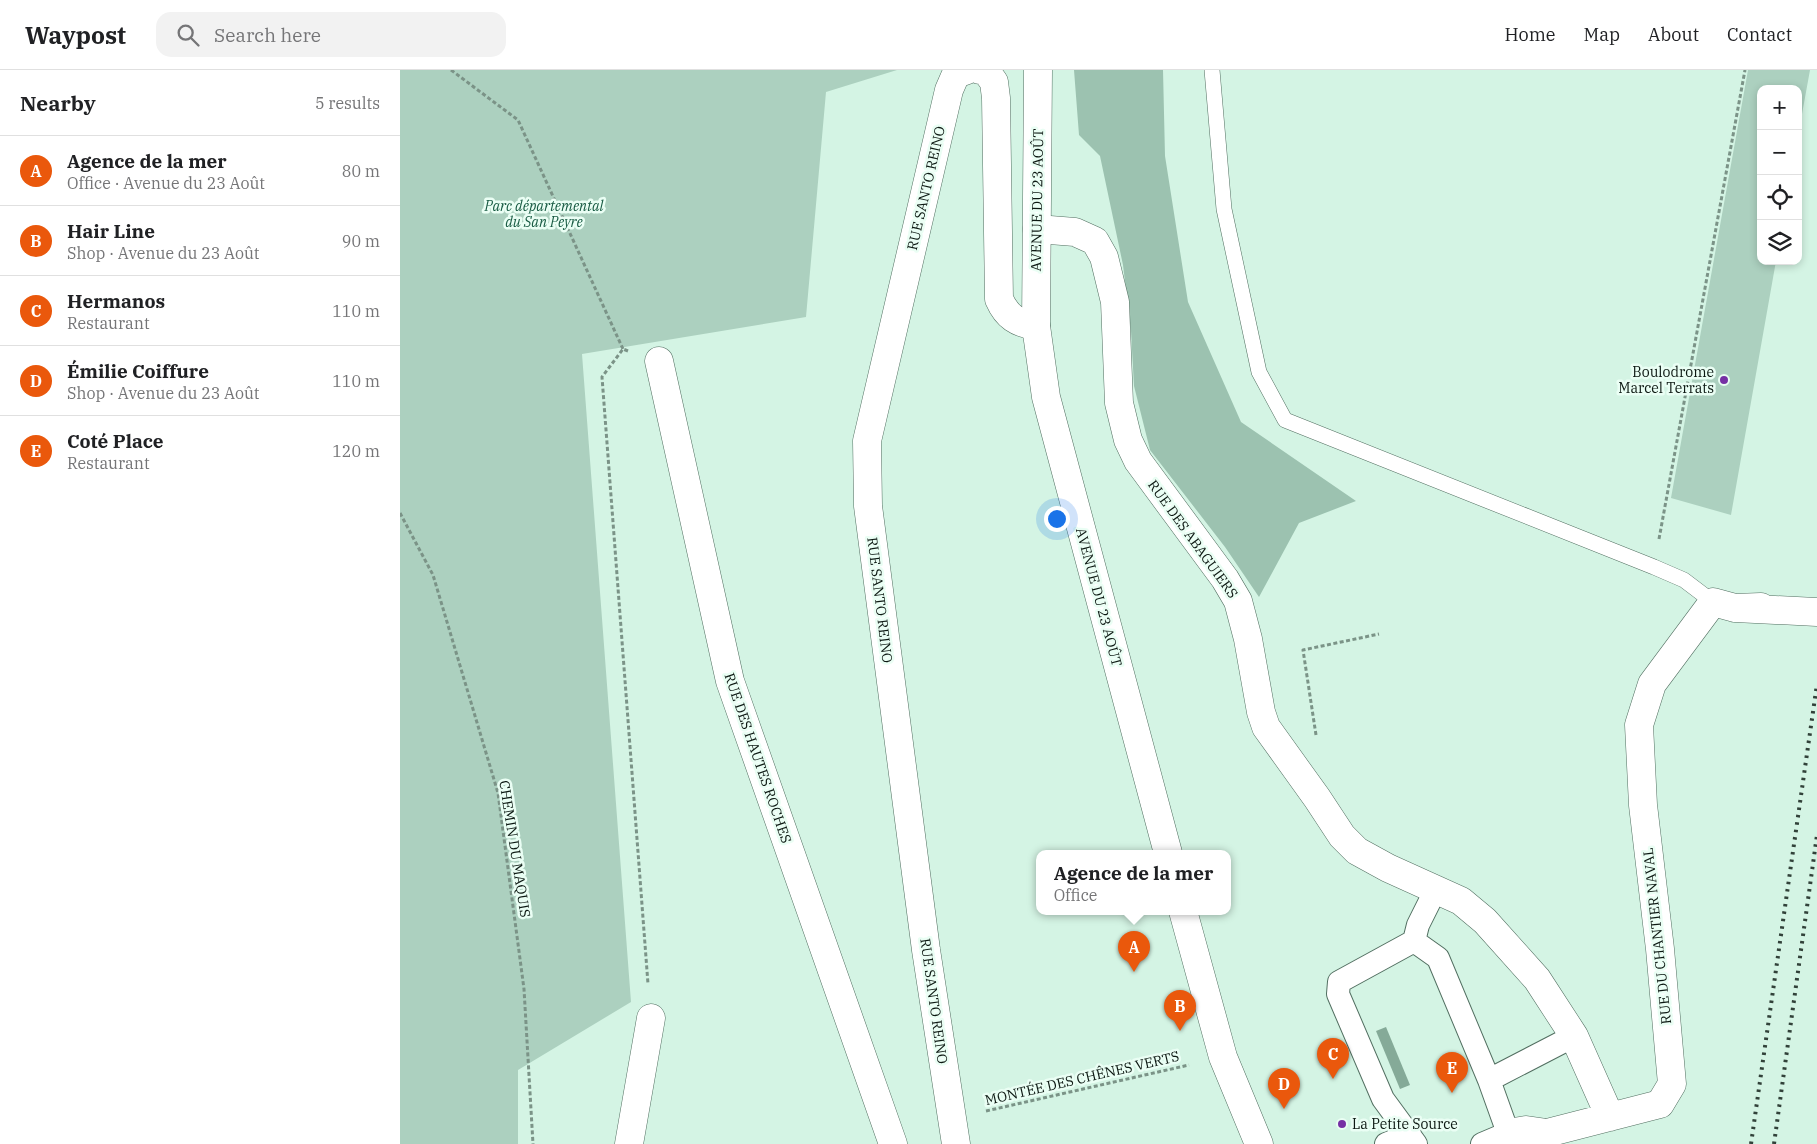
<!DOCTYPE html>
<meta charset="utf-8">
<style>
:root{--surface:#fff;--page:#f2f2f2;--text:#202124;--muted:#757577;--line:#e0e0e0;--accent:#ea580c}
body{margin:0;font-family:"IBM Plex Serif",serif;background:var(--page);color:var(--text)}
.controls{position:absolute;right:15px;top:15px;display:grid;overflow:hidden;border-radius:10px;box-shadow:0 2px 8px #0003}
.controls button{width:45px;height:45px;display:grid;place-items:center;padding:0;border:0;border-bottom:1px solid var(--line);background:var(--surface);color:var(--text);font:25px sans-serif}
.you{position:absolute;left:656px;top:448px;width:18px;height:18px;margin:-12px;border:4px solid #fff;border-radius:50%;background:#1a73e8;box-shadow:0 0 0 8px #1a73e833}
.badge{display:grid;place-items:center;width:32px;height:32px;border-radius:50%;background:var(--accent);color:#fff;font-size:16px;font-weight:700}
.pin{position:absolute;translate:-50% -41px;filter:drop-shadow(0 1px 2px #0008)}
.pin::after{content:'';position:absolute;top:26px;width:18px;height:15px;background:inherit;clip-path:polygon(0 0,100% 0,50% 100%)}
.popup{position:absolute;left:636px;top:780px;width:195px;height:65px;box-sizing:border-box;display:grid;place-content:center;border-radius:10px;background:var(--surface);filter:drop-shadow(0 1px 4px #0005);font-size:16px;white-space:nowrap;color:var(--muted)}
.popup b{font-size:19px;color:var(--text)}
.popup::after{content:'';position:absolute;left:50%;top:100%;margin-left:-10px;border:10px solid transparent;border-top-color:var(--surface)}
.list{margin:0;padding:0;list-style:none}
h2{display:flex;justify-content:space-between;align-items:center;height:65px;margin:0;padding:0 20px;font-size:21px}
h2 small{font-size:16px;font-weight:400;color:var(--muted)}
.list li{display:grid;grid-template-columns:32px 1fr auto;gap:15px;align-items:center;box-sizing:border-box;height:70px;padding:0 20px;border-top:1px solid var(--line)}
.list b{display:block;font-size:19px;white-space:nowrap}
.list p{margin:0;font-size:16px;white-space:nowrap;color:var(--muted)}
.list em{font-size:16px;font-style:normal;color:var(--muted)}
.icon{flex:none;width:28px;height:28px;fill:none;stroke:currentColor;stroke-width:2;stroke-linecap:round;stroke-linejoin:round}
.map{position:relative;flex:none;width:1417px;height:1074px;overflow:hidden}
header{display:flex;align-items:center;gap:30px;box-sizing:border-box;height:70px;padding:0 25px;background:var(--surface);border-bottom:1px solid var(--line)}
header strong{font-size:24px}
nav{display:flex;gap:28px;margin-inline-start:auto;font-size:18px}
.search{width:350px;height:45px;background:var(--page);display:flex;align-items:center;gap:12px;box-sizing:border-box;padding:0 18px;border-radius:15px;color:var(--muted);font-size:19px}
main{display:flex}
aside{flex:1;background:var(--surface)}
.map>svg:first-child{display:block}
</style>
<header>
<strong>Waypost</strong>
<div class="search"><svg class="icon" aria-label="search" viewBox="0 0 24 24"><circle cx="10" cy="10" r="6"/><path d="M15 15l6 6"/></svg>Search here</div>
<nav><a>Home</a><a>Map</a><a>About</a><a>Contact</a></nav>
</header>
<main>
<aside>
<h2>Nearby<small>5 results</small></h2>
<ul class="list">
<li><span class="badge">A</span><div><b>Agence de la mer</b><p>Office · Avenue du 23 Août</p></div><em>80 m</em></li>
<li><span class="badge">B</span><div><b>Hair Line</b><p>Shop · Avenue du 23 Août</p></div><em>90 m</em></li>
<li><span class="badge">C</span><div><b>Hermanos</b><p>Restaurant</p></div><em>110 m</em></li>
<li><span class="badge">D</span><div><b>Émilie Coiffure</b><p>Shop · Avenue du 23 Août</p></div><em>110 m</em></li>
<li><span class="badge">E</span><div><b>Coté Place</b><p>Restaurant</p></div><em>120 m</em></li>
</ul>
</aside>
<div class="map">
<svg width="1417" height="1074" viewBox="0 0 1417 1074">
<rect width="100%" height="100%" fill="#d4f4e4"/>
<path fill="#acd0bf" d="M 0,0 L 497,0 L 426,22 L 406,247 L 182,284 L 231,932 L 118,1000 L 118,1074 L 0,1074 Z
M 1348,0 L 1410,0 L 1398,66 L 1398,19 L 1361,19 L 1361,191 L 1376,191 L 1331,445 L 1271,428 Z"/>
<path fill="#9cc2b0" d="M 674,0 L 763,0 L 765,86 L 788,232 L 841,352 L 956,431 L 899,453 L 859,527 L 825,477 L 750,380 L 734,316 L 731,261 L 723,195 L 700,86 L 679,65 Z"/>
<path fill="#85aa98" d="M 986,957 L 1010,1015 L 1000,1019 L 976,961 Z"/>
<g fill="none" stroke-linecap="round" stroke-linejoin="round">
<defs>
<path id="service" d="M 812,0 L 824,139 L 859,302 L 885,350 L 1254,497 L 1284,510 L 1313,532"/>
<path id="pedestrian" d="M 1014,871 L 1038,888 L 1089,1010 L 1108,1063 L 1082,1074
M 1089,1010 L 1174,966
M 986,1074 L 1010,1064
M 1016,1074 L 983,1029 L 938,924 L 939,912 L 1014,871 L 1018,855 L 1036,819"/>
<path id="minor" d="M 580,0 L 586,1 L 594,12 L 596,28 L 599,229 C 607,247 617,253 636,256
M 637,159 L 675,162 L 695,171 L 704,187 L 715,232 L 719,333 L 728,370 L 738,391 L 825,509 L 838,531 L 848,569 L 861,642 L 866,657 L 917,728 L 942,766 L 957,781 L 988,798 L 1061,831 L 1085,851 L 1137,909 L 1174,966 L 1210,1047
M 259,291 L 330,611 L 493,1074
M 1361,537 L 1335,538 L 1417,542
M 1108,1063 L 1126,1060 L 1147,1063 L 1260,1034 L 1272,1014 L 1260,879 L 1243,735 L 1239,655 L 1252,614 L 1313,532 L 1335,538
M 229,1074 L 251,948
M 556,1074 L 526,880 L 468,436 L 467,371 L 549,20 L 556,4 L 567,0"/>
<path id="tertiary" d="M 638,0 L 636,256 L 646,327 L 768,783
M 783,841 L 823,987 L 859,1074"/>
</defs>
<use href="#service" stroke="#526f61" stroke-width="16"/>
<use href="#pedestrian" stroke="#526f61" stroke-width="24"/>
<use href="#minor" stroke="#526f61" stroke-width="29"/>
<use href="#tertiary" stroke="#526f61" stroke-width="29"/>
<path stroke="#7b9387" stroke-width="3" stroke-dasharray="4 2.5" stroke-linecap="butt" d="M 51,0 L 118,50 L 223,279
M 228,281 L 223,279 L 202,307 L 248,914
M 0,443 L 33,505 L 98,723 L 124,919 L 133,1074
M 1259,469 L 1345,0
M 916,665 L 903,580 L 979,564
M 586,1041 L 789,995"/>
<use href="#service" stroke="#fff" stroke-width="15"/>
<use href="#pedestrian" stroke="#fff" stroke-width="22"/>
<use href="#minor" stroke="#fff" stroke-width="28"/>
<use href="#tertiary" stroke="#fff" stroke-width="28"/>
<path stroke="#314139" stroke-width="4" stroke-dasharray="2.5 5" stroke-linecap="butt" d="M 1351,1074 L 1417,614
M 1374,1074 L 1417,765"/>
</g>
<g fill="#7630a4" stroke="#eafef4" stroke-width="2">
<circle cx="1324" cy="310" r="5"/>
<circle cx="942" cy="1054" r="5"/>
</g>
<g text-anchor="middle" stroke-width="5" stroke-linejoin="round" paint-order="stroke">
<g font-size="14" fill="#0c1812" stroke="#eafef4">
<text transform="translate(526 118) rotate(-77)" y="5">RUE SANTO REINO</text>
<text transform="translate(637 130) rotate(-89)" y="5">AVENUE DU 23 AOÛT</text>
<text transform="translate(793 469) rotate(54)" y="5">RUE DES ABAGUIERS</text>
<text transform="translate(699 527) rotate(75)" y="5">AVENUE DU 23 AOÛT</text>
<text transform="translate(480 530) rotate(83)" y="5">RUE SANTO REINO</text>
<text transform="translate(358 688) rotate(71)" y="5">RUE DES HAUTES ROCHES</text>
<text transform="translate(115 779) rotate(81)" y="5">CHEMIN DU MAQUIS</text>
<text transform="translate(1257 866) rotate(-96)" y="5">RUE DU CHANTIER NAVAL</text>
<text transform="translate(534 931) rotate(82)" y="5">RUE SANTO REINO</text>
<text transform="translate(682 1008) rotate(-13)" y="5">MONTÉE DES CHÊNES VERTS</text>
</g>
<g font-size="14" font-style="italic" fill="#185b43" stroke="#eafef4">
<text x="144" y="141">Parc départemental<tspan x="144" dy="16">du San Peyre</tspan></text>
</g>
<g font-size="14" fill="#0c1812" stroke="#eafef4" text-anchor="end">
<text x="1314" y="307">Boulodrome<tspan x="1314" dy="16">Marcel Terrats</tspan></text>
<text x="952" y="1059" text-anchor="start">La Petite Source</text>
</g>
</g>
</svg>
<div class="controls">
<button>+</button>
<button>−</button>
<button><svg class="icon" aria-label="locate" viewBox="0 0 24 24"><circle cx="12" cy="12" r="6"/><path d="M12 2v4M12 18v4M2 12h4M18 12h4"/></svg></button>
<button><svg class="icon" aria-label="layers" viewBox="0 0 24 24"><path d="M12 4l9 5-9 5-9-5zM3 14l9 5 9-5"/></svg></button>
</div>
<div class="you"></div>
<div class="pin badge" style="left:734px;top:902px">A</div>
<div class="popup"><b>Agence de la mer</b>Office</div>
<div class="pin badge" style="left:780px;top:961px">B</div>
<div class="pin badge" style="left:933px;top:1009px">C</div>
<div class="pin badge" style="left:884px;top:1039px">D</div>
<div class="pin badge" style="left:1052px;top:1023px">E</div>
</div>
</main>
